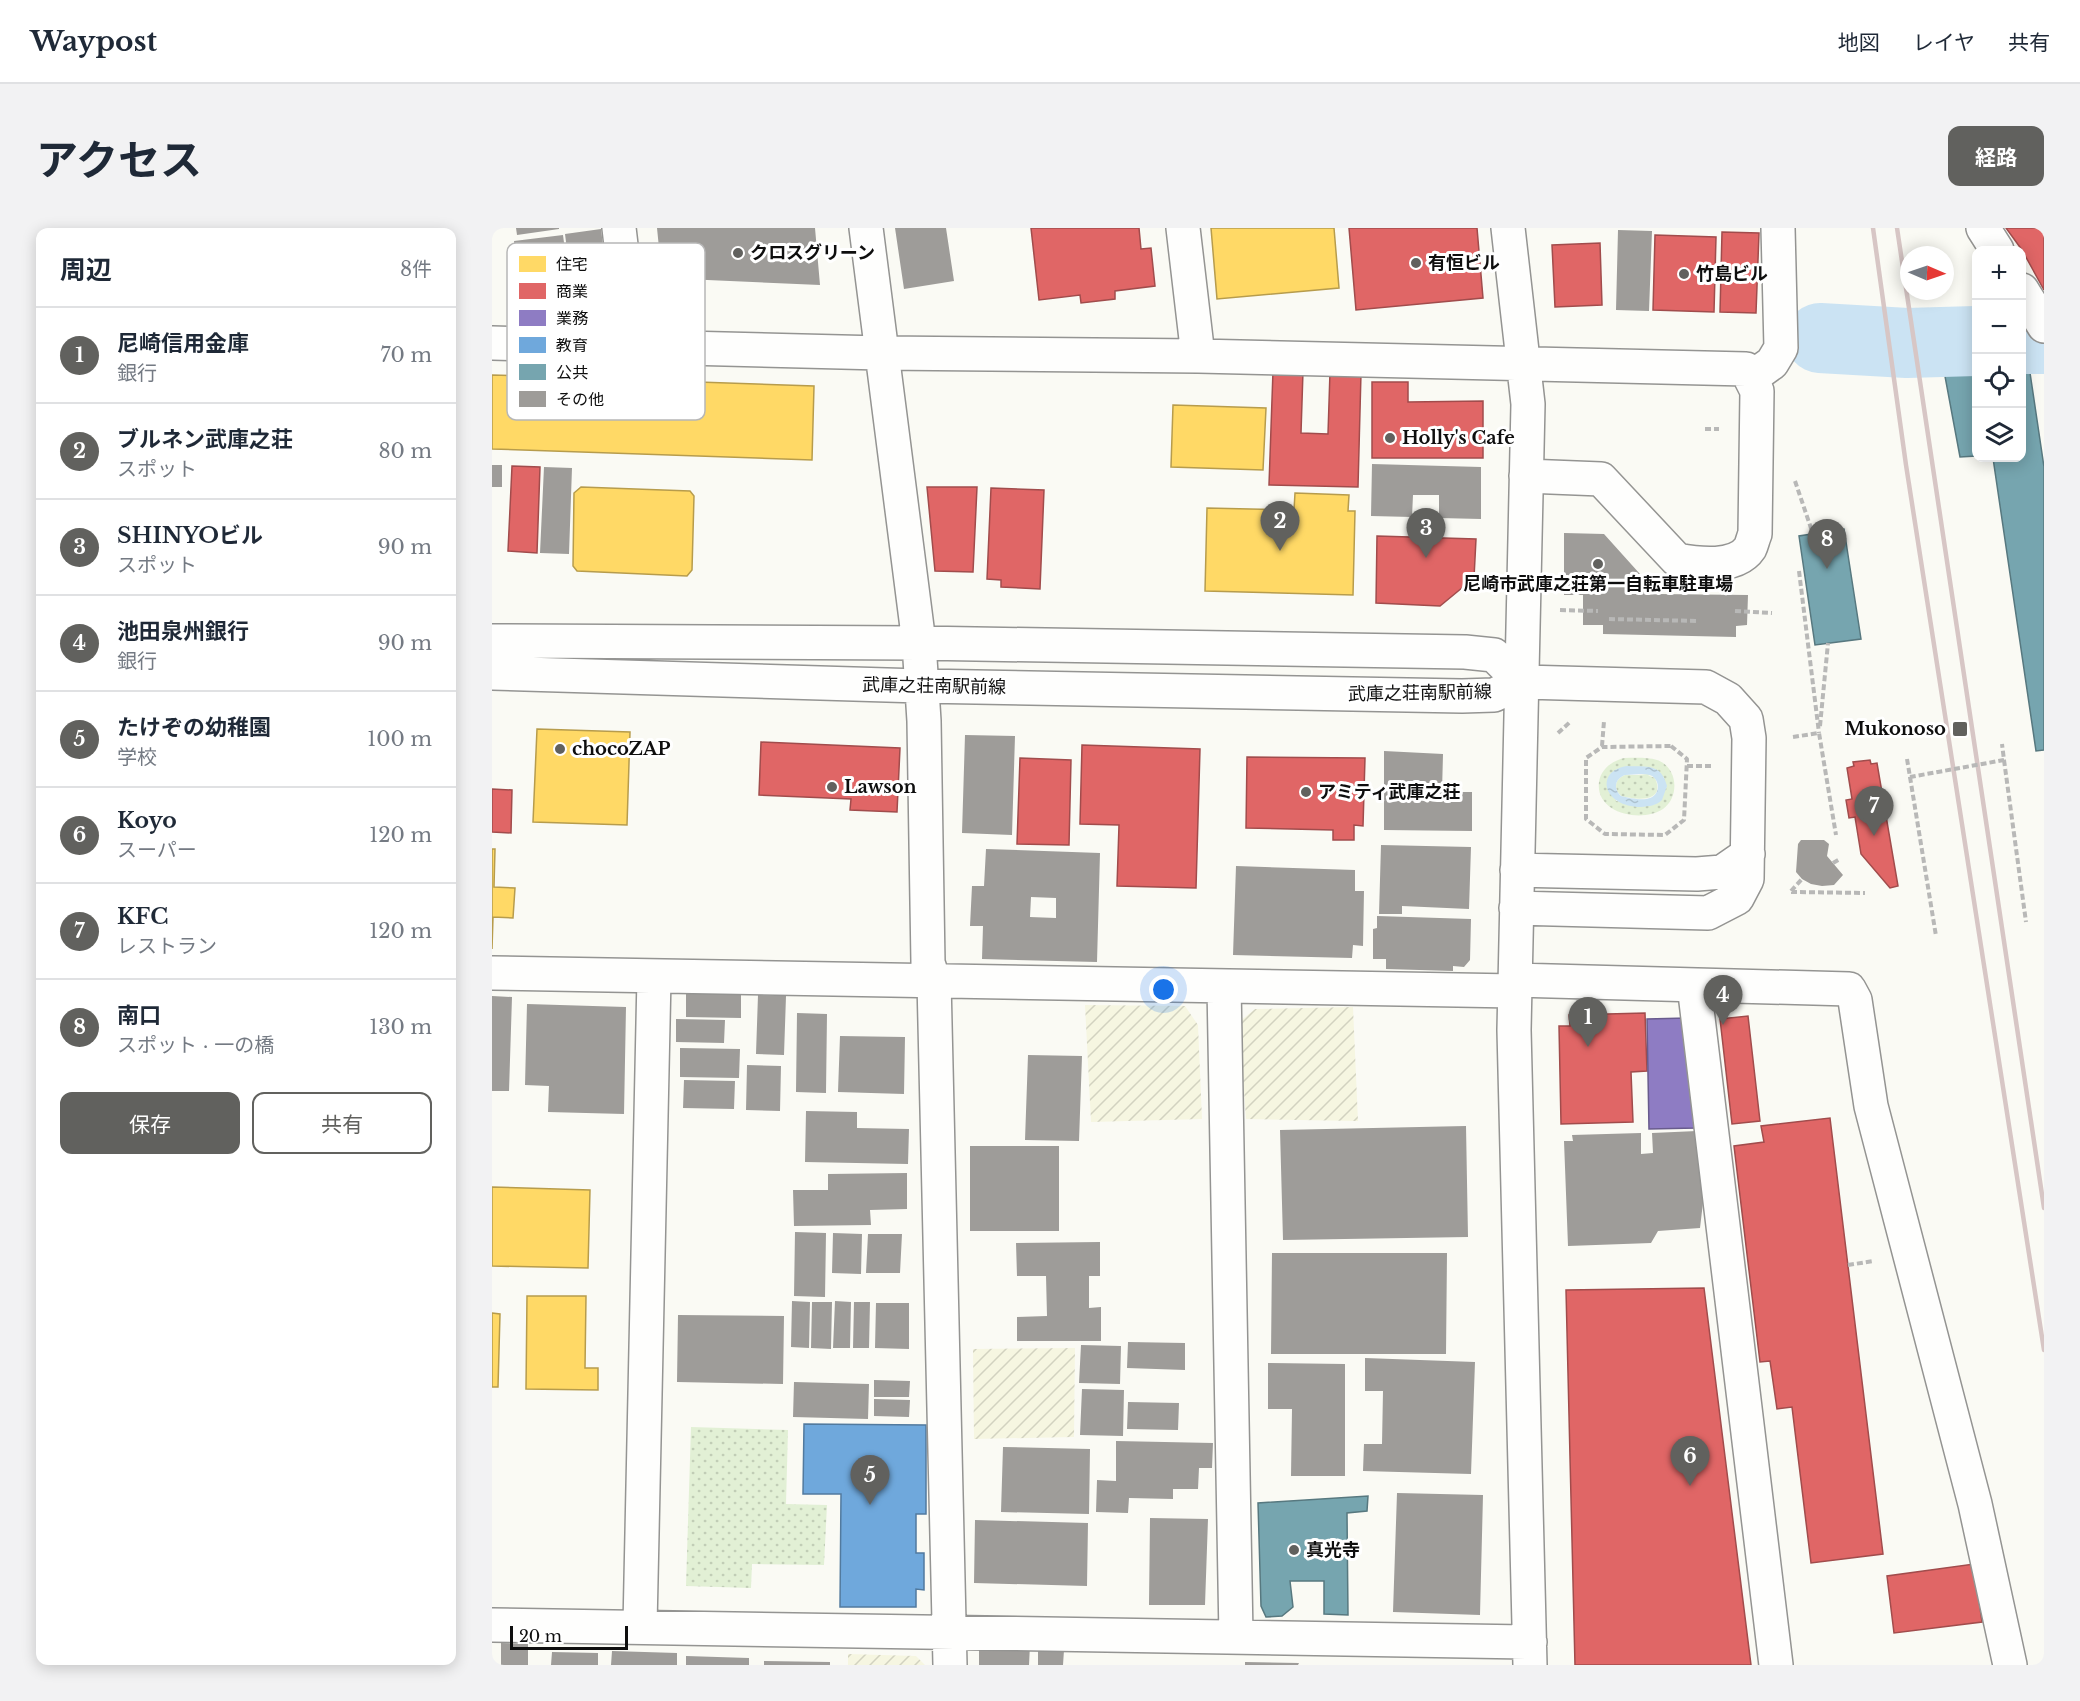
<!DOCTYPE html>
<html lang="ja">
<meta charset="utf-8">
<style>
:root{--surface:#fff;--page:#f2f2f3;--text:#1f2937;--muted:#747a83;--line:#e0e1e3;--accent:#61615e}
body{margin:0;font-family:"Libre Baskerville","Noto Sans JP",serif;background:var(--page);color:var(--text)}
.controls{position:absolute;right:18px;top:18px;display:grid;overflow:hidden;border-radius:12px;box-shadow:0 3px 15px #0003}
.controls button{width:54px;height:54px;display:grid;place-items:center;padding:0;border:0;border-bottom:2px solid var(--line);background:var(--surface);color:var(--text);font:30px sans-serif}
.compass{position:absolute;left:1408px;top:18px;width:54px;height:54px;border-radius:50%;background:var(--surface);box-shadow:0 3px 15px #0003;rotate:92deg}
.scale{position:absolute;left:18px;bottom:15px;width:118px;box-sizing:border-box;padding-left:6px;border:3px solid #0e0e0e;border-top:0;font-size:16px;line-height:21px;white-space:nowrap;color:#0e0e0e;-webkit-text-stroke:4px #fff;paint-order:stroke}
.you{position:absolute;left:672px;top:762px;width:21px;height:21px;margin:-15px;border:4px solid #fff;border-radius:50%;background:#1a73e8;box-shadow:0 0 0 9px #1a73e833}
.badge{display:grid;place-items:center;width:39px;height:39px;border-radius:50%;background:var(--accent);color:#fff;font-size:20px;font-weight:700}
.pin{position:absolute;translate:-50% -50px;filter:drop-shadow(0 2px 3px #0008)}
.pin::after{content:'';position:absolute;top:32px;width:21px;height:18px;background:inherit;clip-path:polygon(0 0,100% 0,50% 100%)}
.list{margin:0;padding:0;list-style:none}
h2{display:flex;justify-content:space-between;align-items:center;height:78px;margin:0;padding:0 24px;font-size:26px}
h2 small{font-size:20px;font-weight:400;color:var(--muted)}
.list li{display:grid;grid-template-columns:39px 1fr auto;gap:18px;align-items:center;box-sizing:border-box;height:96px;padding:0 24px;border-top:2px solid var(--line)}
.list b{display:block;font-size:22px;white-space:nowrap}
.list p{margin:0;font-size:20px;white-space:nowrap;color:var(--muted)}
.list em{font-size:20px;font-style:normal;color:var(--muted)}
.actions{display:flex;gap:12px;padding:18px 24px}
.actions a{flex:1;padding:14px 0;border:2px solid var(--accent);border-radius:12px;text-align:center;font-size:21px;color:var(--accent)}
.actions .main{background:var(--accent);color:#fff}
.icon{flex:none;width:33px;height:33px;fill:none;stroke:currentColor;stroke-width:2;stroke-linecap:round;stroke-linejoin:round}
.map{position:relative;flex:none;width:1552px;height:1437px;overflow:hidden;border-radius:12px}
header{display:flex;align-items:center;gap:36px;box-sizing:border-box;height:84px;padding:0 30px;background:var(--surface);border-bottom:2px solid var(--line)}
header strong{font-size:28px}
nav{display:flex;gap:33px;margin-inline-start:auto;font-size:21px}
.intro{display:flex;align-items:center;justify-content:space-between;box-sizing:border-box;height:144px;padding:0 36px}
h1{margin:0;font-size:42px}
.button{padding:15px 27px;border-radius:12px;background:var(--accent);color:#fff;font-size:21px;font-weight:700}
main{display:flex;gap:36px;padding:0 36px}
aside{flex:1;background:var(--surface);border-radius:12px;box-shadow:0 3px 15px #0003}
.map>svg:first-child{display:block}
</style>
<header>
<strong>Waypost</strong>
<nav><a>地図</a><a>レイヤ</a><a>共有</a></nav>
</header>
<div class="intro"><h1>アクセス</h1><a class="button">経路</a></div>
<main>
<aside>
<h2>周辺<small>8件</small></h2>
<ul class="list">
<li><span class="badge">1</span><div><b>尼崎信用金庫</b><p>銀行</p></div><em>70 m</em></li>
<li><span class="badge">2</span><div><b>ブルネン武庫之荘</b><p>スポット</p></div><em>80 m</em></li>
<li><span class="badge">3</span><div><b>SHINYOビル</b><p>スポット</p></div><em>90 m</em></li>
<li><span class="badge">4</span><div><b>池田泉州銀行</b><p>銀行</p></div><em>90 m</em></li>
<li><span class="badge">5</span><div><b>たけぞの幼稚園</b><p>学校</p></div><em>100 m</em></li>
<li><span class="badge">6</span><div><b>Koyo</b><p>スーパー</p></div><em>120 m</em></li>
<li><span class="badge">7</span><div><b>KFC</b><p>レストラン</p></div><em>120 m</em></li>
<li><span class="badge">8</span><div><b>南口</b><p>スポット · 一の橋</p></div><em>130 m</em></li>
</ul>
<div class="actions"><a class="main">保存</a><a>共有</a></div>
</aside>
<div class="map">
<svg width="1552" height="1437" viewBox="0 0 1552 1437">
<defs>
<pattern id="farmland-furrows" width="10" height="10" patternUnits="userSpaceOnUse" patternTransform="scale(1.5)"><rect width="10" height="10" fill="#f6f6e1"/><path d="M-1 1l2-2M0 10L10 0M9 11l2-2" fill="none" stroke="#d2d2c0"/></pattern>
<pattern id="grass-dots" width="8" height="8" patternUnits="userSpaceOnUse" patternTransform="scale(1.5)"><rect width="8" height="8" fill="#e2f0d5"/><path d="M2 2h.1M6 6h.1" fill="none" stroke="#c1cdb6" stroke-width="1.8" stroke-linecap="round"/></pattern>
<pattern id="water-ripples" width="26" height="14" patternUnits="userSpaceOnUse" patternTransform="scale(1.5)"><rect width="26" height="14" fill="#cbe3f3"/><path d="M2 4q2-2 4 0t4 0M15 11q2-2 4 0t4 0" fill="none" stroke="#adc2cf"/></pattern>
</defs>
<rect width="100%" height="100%" fill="#fafaf4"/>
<path fill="url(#farmland-furrows)" d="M 593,777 L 693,778 L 706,797 L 710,891 L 599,894 Z
M 861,779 L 866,893 L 754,891 L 747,794 L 763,781 Z
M 583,1120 L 582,1209 L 482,1211 L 481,1121 Z
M 356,1426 L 424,1428 L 433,1437 L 356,1437 Z"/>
<path fill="url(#grass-dots)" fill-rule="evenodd" d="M 1132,530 C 1142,530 1155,529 1165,532 C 1186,539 1188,569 1171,581 C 1150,595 1103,586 1107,554 C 1109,541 1120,533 1132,530 ZM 1121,543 L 1172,549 L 1162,577 L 1124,573 Z
M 1133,547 L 1155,547 L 1163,550 C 1174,575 1144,572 1129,568 C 1121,560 1123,551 1133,547 Z
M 199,1199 L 296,1202 L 294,1276 L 335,1277 L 332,1337 L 260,1336 L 259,1360 L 194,1358 Z"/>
<path fill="url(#water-ripples)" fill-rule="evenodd" d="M 1135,538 C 1155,539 1169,535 1175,558 L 1170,572 C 1164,578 1157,578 1149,579 C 1111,579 1102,543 1135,538 ZM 1133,547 C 1141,547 1150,545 1158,547 C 1168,551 1169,566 1158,570 C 1151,573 1137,570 1129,568 C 1121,560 1123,551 1133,547 Z"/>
<path fill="#ffd966" stroke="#b79c4c" stroke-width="1.5" d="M 719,0 L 842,0 L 847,60 L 725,71 Z
M 0,147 L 322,158 L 320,232 L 0,221 Z
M 681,177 L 774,180 L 771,242 L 679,239 Z
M 89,259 L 198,263 L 202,268 L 200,342 L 195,348 L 85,343 L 81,338 L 82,265 Z
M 803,265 L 857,267 L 856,283 L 863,283 L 861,367 L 713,363 L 715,280 L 802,282 Z
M 45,501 L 138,504 L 135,597 L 41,594 Z
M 0,621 L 3,621 L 2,659 L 23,660 L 21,690 L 1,689 L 0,721 Z
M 0,959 L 98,962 L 96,1040 L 0,1038 Z
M 35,1068 L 94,1068 L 93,1140 L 106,1140 L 106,1162 L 34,1161 Z
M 0,1085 L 8,1086 L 6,1159 L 0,1159 Z"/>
<path fill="#e06666" stroke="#a14c4c" stroke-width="1.5" d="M 539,0 L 647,0 L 649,21 L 659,20 L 663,58 L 623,63 L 623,71 L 589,75 L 588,67 L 547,72 Z
M 857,0 L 985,0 L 991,70 L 864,82 Z
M 1514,0 L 1552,0 L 1552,62 L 1530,22 Z
M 1230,4 L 1267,5 L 1264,85 L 1228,84 Z
M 1163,7 L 1224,9 L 1222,84 L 1161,82 Z
M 1108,15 L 1110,77 L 1063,79 L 1060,17 Z
M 781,143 L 811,143 L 809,205 L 836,206 L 838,144 L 869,145 L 866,259 L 777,257 Z
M 880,154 L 916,154 L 916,174 L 991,173 L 991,230 L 880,230 Z
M 20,238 L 48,239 L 45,325 L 16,323 Z
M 435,259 L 485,259 L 481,344 L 443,343 Z
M 499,260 L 552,262 L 548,361 L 509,359 L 509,352 L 495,351 Z
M 885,308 L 984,311 L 982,350 L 948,378 L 884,375 Z
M 269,514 L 408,520 L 405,584 L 358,582 L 359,571 L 267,567 Z
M 590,517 L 708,521 L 704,660 L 625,658 L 627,597 L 588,596 Z
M 755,529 L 873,530 L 871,598 L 862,597 L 862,612 L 841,612 L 841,602 L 754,600 Z
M 528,530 L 579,532 L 577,617 L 525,616 Z
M 1378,532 L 1379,536 L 1385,535 L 1406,658 L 1398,660 L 1369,626 L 1363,589 L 1357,590 L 1354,572 L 1360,571 L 1355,540 L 1362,538 L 1361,534 Z
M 0,561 L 20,562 L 19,605 L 0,604 Z
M 1153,785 L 1155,843 L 1139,844 L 1141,894 L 1069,896 L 1067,798 L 1078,798 L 1077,787 Z
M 1256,788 L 1268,893 L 1240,896 L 1228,791 Z
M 1338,890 L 1391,1326 L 1319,1335 L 1300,1179 L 1285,1181 L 1278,1133 L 1268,1134 L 1242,918 L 1272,914 L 1269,898 Z
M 1212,1060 L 1259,1437 L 1083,1437 L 1074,1062 Z
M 1482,1336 L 1490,1394 L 1402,1405 L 1395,1348 Z"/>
<path fill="#8e7cc3" stroke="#685b8d" stroke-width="1.5" d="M 1195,790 L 1204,900 L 1157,901 L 1155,791 Z"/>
<path fill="#6fa8dc" stroke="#527a9e" stroke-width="1.5" d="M 312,1196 L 434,1197 L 434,1286 L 424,1286 L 424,1325 L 432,1325 L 432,1362 L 424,1361 L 424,1379 L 348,1379 L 349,1266 L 311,1266 Z"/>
<path fill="#76a5af" stroke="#57787f" stroke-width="1.5" d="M 1484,123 L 1484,228 L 1468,229 L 1452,143 L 1452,128 Z
M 1537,138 L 1552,239 L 1552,522 L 1544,523 L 1501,230 L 1530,230 L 1530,139 Z
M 1352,301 L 1369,411 L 1323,417 L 1307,308 Z
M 876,1268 L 875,1283 L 855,1285 L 856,1387 L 832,1386 L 832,1353 L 798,1353 L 801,1379 L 790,1388 L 774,1389 L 769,1378 L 766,1275 Z"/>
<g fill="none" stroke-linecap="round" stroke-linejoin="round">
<path stroke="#cbe3f3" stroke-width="70" d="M 1328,110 L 1415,115 L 1484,113
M 1530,111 L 1552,111"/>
</g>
<path fill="#9e9c99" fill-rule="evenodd" d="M 24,0 L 67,0 L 67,1 L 25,7 Z
M 165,0 L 323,0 L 328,57 L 170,50 Z
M 403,0 L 454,0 L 462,53 L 412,61 Z
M 109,1 L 116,58 L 80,62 L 73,6 Z
M 1126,2 L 1160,3 L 1157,83 L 1124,82 Z
M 71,7 L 78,60 L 28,66 L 22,13 Z
M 880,236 L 989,239 L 989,291 L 947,290 L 947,267 L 921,267 L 920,289 L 879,288 Z
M 0,237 L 10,237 L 10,259 L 0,259 Z
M 52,239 L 80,240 L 77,326 L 48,325 Z
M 1072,305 L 1112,306 L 1166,366 L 1256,367 L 1255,397 L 1244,398 L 1244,409 L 1111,406 L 1111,397 L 1091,397 L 1091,367 L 1072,367 Z
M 473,507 L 523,508 L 520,607 L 470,605 Z
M 892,523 L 951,526 L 950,564 L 980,564 L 980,603 L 892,602 Z
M 1309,612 L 1332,612 L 1337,616 L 1335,628 L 1351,647 L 1342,657 L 1330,658 L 1319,656 L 1310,651 L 1304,644 L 1306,616 Z
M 889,617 L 979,619 L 977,681 L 910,678 L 910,686 L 887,686 Z
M 494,621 L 608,625 L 605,734 L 490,731 L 491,698 L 478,698 L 480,658 L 492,658 ZM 539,669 L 564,670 L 564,690 L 538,689 Z
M 744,638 L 863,642 L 863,663 L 872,663 L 871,718 L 861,717 L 860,730 L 741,727 Z
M 885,688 L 979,691 L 978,732 L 972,739 L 961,738 L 961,743 L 894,741 L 894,731 L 881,731 L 881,701 L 885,700 Z
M 194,762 L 249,764 L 249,790 L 194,789 Z
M 266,767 L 294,768 L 292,827 L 264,826 Z
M 0,768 L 20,769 L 17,863 L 0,863 Z
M 35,776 L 134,779 L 132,886 L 56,884 L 57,858 L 33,857 Z
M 305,785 L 335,786 L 334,865 L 304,864 Z
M 184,791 L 233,792 L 232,815 L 184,814 Z
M 348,808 L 413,809 L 412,866 L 346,864 Z
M 188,820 L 248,821 L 247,850 L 188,849 Z
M 536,827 L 590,828 L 587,913 L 533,912 Z
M 255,837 L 289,838 L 288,883 L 254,882 Z
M 192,852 L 243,853 L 242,881 L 191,880 Z
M 314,883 L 365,884 L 365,900 L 417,901 L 416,936 L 313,934 Z
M 974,898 L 976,1009 L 791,1012 L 788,902 Z
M 1205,903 L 1206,936 L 1216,932 L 1208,1000 L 1166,1003 L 1159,1015 L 1076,1018 L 1072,913 L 1081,913 L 1080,907 L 1149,905 L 1149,926 L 1161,925 L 1160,905 Z
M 478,918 L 567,918 L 567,1003 L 478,1003 Z
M 415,945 L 415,981 L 378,982 L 379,997 L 302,998 L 301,962 L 336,962 L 336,946 Z
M 303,1004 L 334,1005 L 333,1069 L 302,1068 Z
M 341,1005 L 370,1006 L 369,1046 L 340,1045 Z
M 376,1006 L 410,1006 L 408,1045 L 374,1045 Z
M 608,1014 L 608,1048 L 597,1048 L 597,1080 L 609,1079 L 609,1113 L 525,1113 L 525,1089 L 555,1088 L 554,1048 L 525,1048 L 524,1015 Z
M 780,1025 L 955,1025 L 954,1126 L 779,1126 Z
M 300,1073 L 318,1074 L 317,1120 L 299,1119 Z
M 343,1073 L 359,1074 L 358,1120 L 341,1120 Z
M 320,1074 L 340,1074 L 339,1121 L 319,1120 Z
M 362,1074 L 378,1074 L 377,1120 L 361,1120 Z
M 384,1075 L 417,1075 L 417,1121 L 383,1120 Z
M 186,1087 L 292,1088 L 291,1156 L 185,1154 Z
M 636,1114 L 693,1115 L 693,1142 L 635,1140 Z
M 589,1117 L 629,1118 L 628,1156 L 587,1155 Z
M 873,1130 L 983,1134 L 979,1246 L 871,1243 L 872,1216 L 890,1216 L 891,1163 L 873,1163 Z
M 776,1135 L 853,1136 L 853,1248 L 799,1248 L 800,1181 L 776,1181 Z
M 382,1152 L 418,1153 L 417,1169 L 382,1169 Z
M 302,1154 L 377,1156 L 376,1191 L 301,1189 Z
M 590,1161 L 632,1162 L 631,1208 L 588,1207 Z
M 382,1171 L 418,1172 L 417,1189 L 382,1188 Z
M 636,1174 L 687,1175 L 686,1202 L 635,1201 Z
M 624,1213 L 721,1215 L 720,1240 L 707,1240 L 706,1261 L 681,1261 L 681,1271 L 637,1270 L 636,1285 L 604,1284 L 605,1252 L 624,1253 Z
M 511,1219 L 598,1221 L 597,1286 L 509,1284 Z
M 905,1265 L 991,1267 L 988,1387 L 901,1384 Z
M 658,1290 L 716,1291 L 713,1377 L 657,1377 Z
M 483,1292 L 596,1295 L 595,1358 L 482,1355 Z
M 9,1415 L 36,1416 L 36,1437 L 9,1437 Z
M 487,1417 L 538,1417 L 537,1437 L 487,1437 Z
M 546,1422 L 572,1422 L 571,1437 L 546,1437 Z
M 120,1423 L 185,1425 L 185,1437 L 119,1437 Z
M 60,1424 L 106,1425 L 106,1437 L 59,1437 Z
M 194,1428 L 257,1430 L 257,1437 L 194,1437 Z
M 272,1433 L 338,1434 L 338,1437 L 272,1437 Z
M 753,1434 L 807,1435 L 806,1437 L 753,1437 Z"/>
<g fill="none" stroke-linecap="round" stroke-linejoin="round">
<defs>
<path id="minor" d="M 127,0 L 141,119
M 374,0 L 427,415 L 432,493 L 436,735 L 442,753 L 458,1437
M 691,0 L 706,128
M 1016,0 L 1036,176 L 1022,802 L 1038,1437
M 1491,0 L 1505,22
M 1530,62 L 1552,98
M 0,115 L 389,125 L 706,128 L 1254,141 L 1265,163 L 1263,306 C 1261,310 1260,316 1258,320 C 1244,341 1206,336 1185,332 L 1109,251 L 1034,248
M 1259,150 L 1280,135 L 1289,120 L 1286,0
M 0,413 L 427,415 L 973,424 L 1002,427 L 1029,454
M 0,445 L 428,458 L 970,468 L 1002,467 L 1029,454 L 1214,459 L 1236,471 L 1254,491 L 1257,510 L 1255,651 L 1245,670 L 1216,685 L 1024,680
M 1025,642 L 1205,646 L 1230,644 L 1256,626
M 0,745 L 1023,763
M 1023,752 L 1357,761 L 1363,772 L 1379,878 L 1483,1276 L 1518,1437
M 1202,757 L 1284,1437
M 732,758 L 744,1408
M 0,1397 L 1038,1414
M 148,1398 L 162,749"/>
</defs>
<use href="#minor" stroke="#949492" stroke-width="36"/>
<path stroke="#b8b8b7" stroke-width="4" stroke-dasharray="6 3" stroke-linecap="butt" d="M 1213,201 L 1227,201
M 1303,253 L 1321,306
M 1307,343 L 1327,505
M 1068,382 L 1106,383
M 1243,383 L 1280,385
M 1117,391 L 1206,393
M 1328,498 L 1336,415
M 1066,505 L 1078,494
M 1301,509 L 1327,505 L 1344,607
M 1110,518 L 1112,493
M 1179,518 L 1195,531 L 1192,592 L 1173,607 L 1113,606 L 1094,591 L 1094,530 L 1110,519 Z
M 1512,532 L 1534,694
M 1195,538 L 1220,538
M 1418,549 L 1444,708
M 1341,635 L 1348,631
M 1299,663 L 1310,651
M 1299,664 L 1373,665
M 1356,1037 L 1382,1033"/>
<use href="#minor" stroke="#fefefd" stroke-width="33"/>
<path stroke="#d7c6c5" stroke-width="4.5" d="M 1381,0 L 1414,237 L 1552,1122
M 1405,0 L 1552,980"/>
<path stroke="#b8b8b7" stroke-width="4" stroke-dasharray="6 3" stroke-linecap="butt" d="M 1415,531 L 1418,549 L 1512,532 L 1510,516"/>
</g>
<g fill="#61615e" stroke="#fff" stroke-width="2">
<circle cx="246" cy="25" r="6"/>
<circle cx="924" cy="35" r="6"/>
<circle cx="1192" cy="46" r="6"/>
<circle cx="898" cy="210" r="6"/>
<circle cx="1106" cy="336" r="6"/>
<rect x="1460" y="493" width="16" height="16" rx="3"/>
<circle cx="68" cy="521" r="6"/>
<circle cx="340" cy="559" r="6"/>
<circle cx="814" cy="564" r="6"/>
<circle cx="802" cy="1322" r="6"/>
</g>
<g text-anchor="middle" stroke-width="6" stroke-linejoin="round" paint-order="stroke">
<g font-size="18" font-weight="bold" fill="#0e0e0e" stroke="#fff" text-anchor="start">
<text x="258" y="31">クロスグリーン</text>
<text x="936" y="41">有恒ビル</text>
<text x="1204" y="52">竹島ビル</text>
<text x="910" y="216">Holly's Cafe</text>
<text x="1106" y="362" text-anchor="middle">尼崎市武庫之荘第一自転車駐車場</text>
<text x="1454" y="507" text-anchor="end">Mukonoso</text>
<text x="80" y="527">chocoZAP</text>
<text x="352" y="565">Lawson</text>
<text x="826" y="570">アミティ武庫之荘</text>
<text x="814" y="1328">真光寺</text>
</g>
<g font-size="18" fill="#0e0e0e" stroke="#fff">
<text transform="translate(442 458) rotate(1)" y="6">武庫之荘南駅前線</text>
<text transform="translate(928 465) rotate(-1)" y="6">武庫之荘南駅前線</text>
</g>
</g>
<rect x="15" y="15" width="198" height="177" rx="9" fill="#fff" stroke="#b7b7b7" stroke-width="1.5"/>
<rect x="27" y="28" width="27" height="16" fill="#ffd966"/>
<rect x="27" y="55" width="27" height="16" fill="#e06666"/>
<rect x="27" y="82" width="27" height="16" fill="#8e7cc3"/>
<rect x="27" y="109" width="27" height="16" fill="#6fa8dc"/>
<rect x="27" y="136" width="27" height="16" fill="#76a5af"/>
<rect x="27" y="163" width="27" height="16" fill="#9e9c99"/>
<g font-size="16" fill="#0e0e0e">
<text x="64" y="42">住宅</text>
<text x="64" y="69">商業</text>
<text x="64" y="96">業務</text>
<text x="64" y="123">教育</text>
<text x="64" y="150">公共</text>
<text x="64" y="177">その他</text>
</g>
</svg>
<div class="controls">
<button>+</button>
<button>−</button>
<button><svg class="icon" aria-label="locate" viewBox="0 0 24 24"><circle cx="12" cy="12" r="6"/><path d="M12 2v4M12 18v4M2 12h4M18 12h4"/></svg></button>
<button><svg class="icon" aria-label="layers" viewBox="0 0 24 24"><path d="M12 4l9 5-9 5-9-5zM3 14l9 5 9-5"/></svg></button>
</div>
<svg class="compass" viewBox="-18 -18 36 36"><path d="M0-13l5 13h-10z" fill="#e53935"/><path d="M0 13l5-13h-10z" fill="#747a83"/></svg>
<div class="scale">20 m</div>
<div class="you"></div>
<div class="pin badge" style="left:1096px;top:819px">1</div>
<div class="pin badge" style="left:788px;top:323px">2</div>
<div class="pin badge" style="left:934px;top:330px">3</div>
<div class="pin badge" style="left:1231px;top:797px">4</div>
<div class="pin badge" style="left:378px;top:1277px">5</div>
<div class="pin badge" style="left:1198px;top:1258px">6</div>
<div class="pin badge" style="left:1382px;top:608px">7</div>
<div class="pin badge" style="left:1335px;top:341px">8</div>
</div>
</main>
